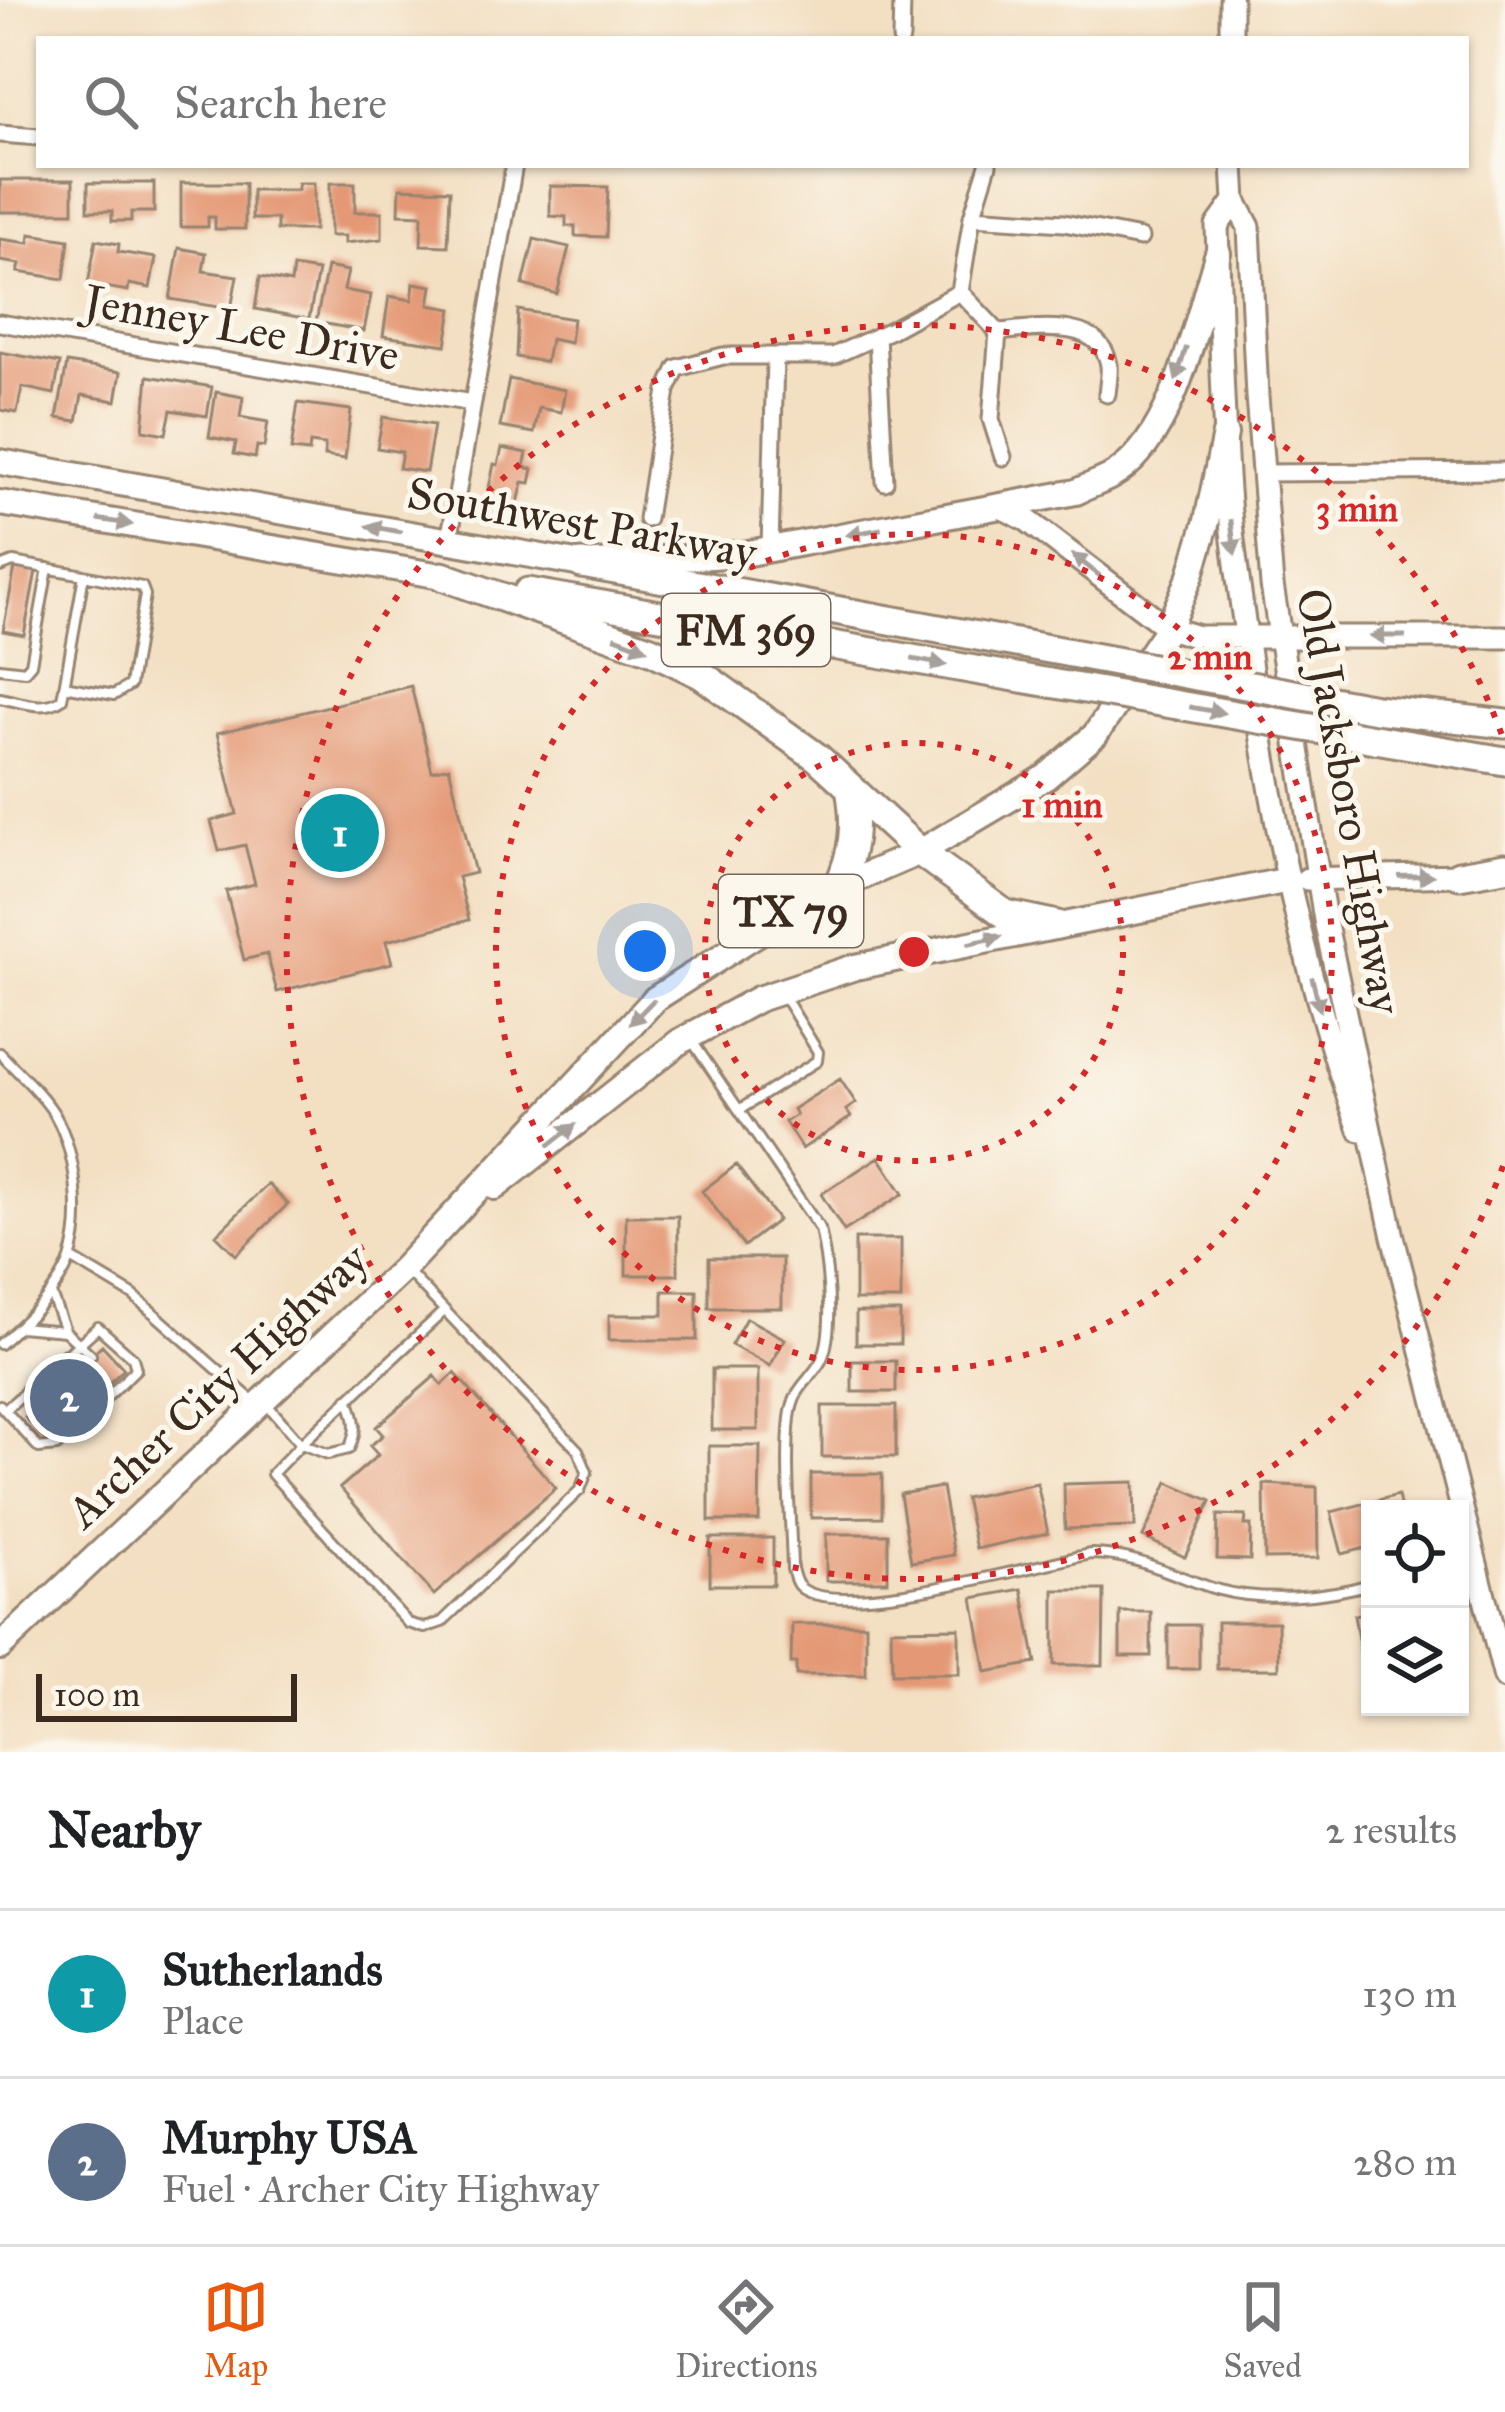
<!DOCTYPE html>
<meta charset="utf-8">
<style>
:root{--surface:#fff;--page:#f6f6f6;--text:#202124;--muted:#757577;--line:#e0e0e0;--accent:#ea580c}
body{margin:0;font-family:"IM FELL Great Primer",serif;background:var(--page);color:var(--text)}
.controls{position:absolute;right:36px;bottom:36px;display:grid;overflow:hidden;border-radius:0px;box-shadow:0 3px 9px #0004}
.controls button{width:108px;height:108px;display:grid;place-items:center;padding:0;border:0;border-bottom:3px solid var(--line);background:var(--surface);color:var(--text);font:60px sans-serif}
.scale{position:absolute;left:36px;bottom:30px;width:261px;box-sizing:border-box;padding-left:12px;border:6px solid #3b2a1e;border-top:0;font-size:33px;line-height:42px;white-space:nowrap;color:#3b2a1e;-webkit-text-stroke:9px #fbf7ec;paint-order:stroke}
.you{position:absolute;left:645px;top:951px;width:42px;height:42px;margin:-30px;border:9px solid #fff;border-radius:50%;background:#1a73e8;box-shadow:0 0 0 18px #1a73e833}
.badge{display:grid;place-items:center;width:78px;height:78px;border-radius:50%;background:var(--accent);color:#fff;font-size:39px;font-weight:700}
.pin{position:absolute;translate:-50% -50%;border:6px solid #fff;box-shadow:0 3px 12px #0006}
.list{margin:0;padding:0;list-style:none}
h2{display:flex;justify-content:space-between;align-items:center;height:156px;margin:0;padding:0 48px;font-size:51px}
h2 small{font-size:39px;font-weight:400;color:var(--muted)}
.list li{display:grid;grid-template-columns:78px 1fr auto;gap:36px;align-items:center;box-sizing:border-box;height:168px;padding:0 48px;border-top:3px solid var(--line)}
.list b{display:block;font-size:45px;white-space:nowrap}
.list p{margin:0;font-size:39px;white-space:nowrap;color:var(--muted)}
.list em{font-size:39px;font-style:normal;color:var(--muted)}
.icon{flex:none;width:66px;height:66px;fill:none;stroke:currentColor;stroke-width:2;stroke-linecap:round;stroke-linejoin:round}
.map{position:relative;flex:none;width:1505px;height:1752px;overflow:hidden}
.search{position:absolute;background:var(--surface);box-shadow:0 3px 9px #0004;left:36px;right:36px;top:36px;height:132px;display:flex;align-items:center;gap:30px;box-sizing:border-box;padding:0 42px;border-radius:0px;color:var(--muted);font-size:45px}
.sheet{height:492px;background:var(--surface)}
nav{display:flex;justify-content:space-around;align-items:center;box-sizing:border-box;height:168px;border-top:3px solid var(--line);background:var(--surface);font-size:33px;color:var(--muted)}
nav a{display:grid;justify-items:center;gap:6px}
nav .on{color:var(--accent)}
.map>svg:first-child{display:block}
</style>
<div class="map">
<svg width="1505" height="1752" viewBox="0 0 1505 1752">
<rect width="100%" height="100%" fill="#fbf7ec"/>
<filter id="ink" filterUnits="userSpaceOnUse"><feTurbulence type="fractalNoise" baseFrequency=".00833" numOctaves="2"/><feDisplacementMap in="SourceGraphic" scale="24" xChannelSelector="R" yChannelSelector="G"/><feConvolveMatrix kernelMatrix="1 2 1 2 8 2 1 2 1" color-interpolation-filters="sRGB"/></filter>
<filter id="wash" filterUnits="userSpaceOnUse"><feTurbulence type="fractalNoise" baseFrequency=".004" numOctaves="4" result="noise"/><feDisplacementMap in="SourceGraphic" scale="48" xChannelSelector="R" yChannelSelector="G"/><feGaussianBlur stdDeviation="2.7" result="paint"/><feColorMatrix in="noise" values="0 0 0 0 0 0 0 0 0 0 0 0 0 0 0 0 0 1.4 0 .05"/><feComposite in="paint" operator="in"/></filter>
<g filter="url(#wash)">
<rect width="100%" height="100%" fill="#f3dfc2"/>
<g id="blocks">
<path fill="#e49875" d="M 0,180 L 73,180 L 73,212 L 0,212 Z
M 88,183 L 154,183 L 154,212 L 131,212 L 131,221 L 112,221 L 112,211 L 88,211 Z
M 181,183 L 245,183 L 245,229 L 215,229 L 215,217 L 208,217 L 208,227 L 181,227 Z
M 298,183 L 314,183 L 314,230 L 277,230 L 277,219 L 252,219 L 252,190 L 298,190 Z
M 330,183 L 355,183 L 355,212 L 382,212 L 382,239 L 345,243 L 345,236 L 330,236 Z
M 550,186 L 608,187 L 606,237 L 575,236 L 575,226 L 566,226 L 566,217 L 550,216 Z
M 400,188 L 450,190 L 448,246 L 421,245 L 422,215 L 399,214 Z
M 30,234 L 69,240 L 64,279 L 18,272 L 20,264 L 0,261 L 0,239 L 29,243 Z
M 534,239 L 569,247 L 557,294 L 523,285 Z
M 96,240 L 119,244 L 118,252 L 156,258 L 150,288 L 129,284 L 128,291 L 88,284 Z
M 179,248 L 206,253 L 203,271 L 237,276 L 231,309 L 170,299 Z
M 293,267 L 318,271 L 309,319 L 255,309 L 260,277 L 291,283 Z
M 327,267 L 348,271 L 344,290 L 371,295 L 364,331 L 316,322 Z
M 414,283 L 432,286 L 429,305 L 452,309 L 446,345 L 383,336 L 389,296 L 412,300 Z
M 518,310 L 573,319 L 570,343 L 550,339 L 546,362 L 516,357 Z
M 0,352 L 60,363 L 54,394 L 22,387 L 17,413 L 0,410 Z
M 67,363 L 121,372 L 116,401 L 82,395 L 77,421 L 57,418 Z
M 148,376 L 212,387 L 207,416 L 171,410 L 166,434 L 143,430 Z
M 509,379 L 565,390 L 561,412 L 539,408 L 534,433 L 500,427 Z
M 216,392 L 243,397 L 240,417 L 268,422 L 264,447 L 257,446 L 255,458 L 234,454 L 236,442 L 209,437 Z
M 298,403 L 351,410 L 345,459 L 324,456 L 325,445 L 310,443 L 309,452 L 291,450 Z
M 383,417 L 434,425 L 426,472 L 399,468 L 402,452 L 377,448 Z
M 502,448 L 527,453 L 524,467 L 533,469 L 530,483 L 523,482 L 518,503 L 487,497 L 494,464 L 498,465 Z
M 15,567 L 36,571 L 24,635 L 3,631 Z
M 411,686 L 432,771 L 449,767 L 475,873 L 458,877 L 469,920 L 386,941 L 392,963 L 277,992 L 267,954 L 244,960 L 226,891 L 255,884 L 245,845 L 219,851 L 211,821 L 237,814 L 217,733 Z
M 840,1079 L 856,1103 L 846,1110 L 851,1117 L 802,1149 L 785,1122 L 796,1115 L 793,1109 Z
M 879,1157 L 903,1194 L 844,1231 L 821,1194 Z
M 736,1165 L 778,1220 L 744,1246 L 702,1191 Z
M 268,1184 L 288,1204 L 236,1255 L 216,1235 Z
M 626,1216 L 678,1216 L 678,1275 L 626,1275 Z
M 855,1239 L 901,1239 L 901,1300 L 855,1300 Z
M 709,1258 L 782,1258 L 782,1308 L 709,1308 Z
M 663,1291 L 697,1291 L 697,1340 L 609,1340 L 609,1315 L 663,1315 Z
M 856,1312 L 900,1312 L 900,1344 L 856,1344 Z
M 746,1318 L 785,1339 L 770,1366 L 731,1345 Z
M 102,1345 L 124,1369 L 47,1440 L 25,1417 Z
M 852,1361 L 896,1361 L 896,1392 L 852,1392 Z
M 712,1369 L 758,1369 L 758,1430 L 712,1430 Z
M 455,1373 L 556,1488 L 434,1595 L 340,1488 L 378,1455 L 370,1446 L 383,1435 L 376,1427 L 435,1376 L 442,1385 Z
M 822,1406 L 896,1406 L 896,1457 L 822,1457 Z
M 709,1446 L 760,1446 L 759,1521 L 709,1521 Z
M 811,1474 L 882,1474 L 882,1517 L 811,1518 Z
M 1134,1482 L 1135,1527 L 1065,1529 L 1064,1484 Z
M 1168,1482 L 1211,1501 L 1185,1557 L 1143,1537 Z
M 1037,1483 L 1048,1533 L 976,1549 L 965,1498 Z
M 1264,1484 L 1317,1487 L 1318,1558 L 1265,1559 Z
M 942,1487 L 954,1555 L 911,1562 L 900,1494 Z
M 1398,1495 L 1401,1509 L 1370,1509 L 1370,1547 L 1342,1554 L 1331,1512 Z
M 1218,1515 L 1246,1516 L 1245,1525 L 1251,1525 L 1250,1560 L 1217,1559 Z
M 826,1534 L 888,1534 L 888,1581 L 826,1581 Z
M 710,1538 L 773,1538 L 773,1585 L 710,1585 Z
M 1022,1589 L 1036,1663 L 986,1672 L 973,1598 Z
M 1054,1590 L 1104,1590 L 1103,1665 L 1054,1665 Z
M 1120,1612 L 1151,1612 L 1151,1656 L 1120,1656 Z
M 1370,1612 L 1370,1667 L 1363,1668 L 1354,1615 Z
M 1217,1622 L 1278,1622 L 1279,1669 L 1217,1669 Z
M 792,1624 L 866,1624 L 866,1675 L 796,1675 L 796,1663 L 791,1663 Z
M 1168,1625 L 1199,1625 L 1199,1669 L 1168,1669 Z
M 959,1628 L 959,1674 L 892,1674 L 891,1629 Z"/>
</g>
</g>
<g filter="url(#ink)">
<use href="#blocks" fill-opacity="0" stroke="#978470" stroke-width="3"/>
<g fill="none" stroke-linecap="round" stroke-linejoin="round">
<defs>
<path id="service" d="M 0,567 L 13,562 L 84,575 L 62,699 C 44,712 21,702 0,698
M 0,668 L 25,671 L 31,664 L 48,568
M 64,686 L 114,695 L 130,685 L 145,595 L 142,587 L 84,575
M 690,1038 L 820,1229 C 827,1261 836,1331 821,1361 C 808,1384 794,1386 790,1418 C 785,1466 791,1520 792,1569 C 794,1575 795,1582 799,1586 C 834,1623 1042,1563 1091,1554 C 1137,1554 1175,1577 1219,1590 C 1264,1602 1326,1597 1370,1584
M 0,1053 C 17,1072 42,1093 55,1115 C 76,1152 84,1218 70,1259 C 58,1293 25,1321 0,1344
M 739,1110 L 817,1061 L 818,1052 L 785,998
M 71,1258 L 133,1295 L 253,1401
M 51,1294 L 65,1330
M 20,1327 L 65,1331 L 91,1355
M 65,1354 L 78,1368
M 40,1377 L 53,1391
M 26,1390 L 39,1404
M 348,1399 C 356,1419 358,1430 349,1449 L 328,1454 L 301,1444 L 444,1311
M 265,1402 L 301,1444 L 272,1474 L 408,1623 L 425,1628 L 442,1622 L 580,1490 L 587,1472 L 578,1450 L 409,1273
M 0,1405 L 39,1448 L 57,1446 L 136,1369 L 133,1358 L 98,1327 L 5,1410"/>
<path id="minor" d="M 901,39 L 902,0
M 0,134 L 39,137
M 972,217 L 1064,223 L 1140,238
M 960,292 L 998,332 L 991,419 L 1003,457
M 0,323 L 472,403
M 998,332 C 1032,329 1101,316 1109,365 C 1110,373 1108,385 1107,394
M 877,336 L 885,482
M 1262,473 L 1505,471
M 647,519 L 667,390 L 677,368 L 723,356 L 833,356 L 891,330 L 960,292 L 972,217 L 988,165
M 449,541 L 514,165
M 770,549 L 775,357"/>
<path id="secondary" d="M 1231,39 L 1231,0
M 1233,165 L 1235,201 L 1249,227 L 1257,396 L 1272,585 L 1325,920 L 1393,1237 L 1505,1678
M 1235,201 L 1217,226 C 1220,314 1222,402 1228,490 C 1232,547 1242,605 1250,662 C 1273,821 1304,979 1360,1130
M 1001,507 L 1027,520 L 1168,628 L 1198,637 L 1505,637
M 1307,879 L 1459,875"/>
<path id="primary" d="M 0,462 L 582,564 L 743,554 L 1076,492 C 1089,485 1106,481 1118,472 C 1176,433 1197,317 1218,253
M 0,503 L 442,576
M 495,1187 L 679,1042 L 758,999 L 855,967 L 1289,880
M 0,1647 L 404,1268 L 655,999 L 813,898 L 920,852 L 1046,777 L 1095,735 L 1168,628 L 1191,575 L 1207,521 L 1225,434"/>
<path id="motorway" d="M 582,564 L 1071,653
M 442,576 L 651,650 L 702,675 L 818,758 L 920,852 L 1005,914 L 1057,925
M 528,592 L 1050,683
M 1376,709 L 1505,724
M 1375,739 L 1505,761
M 1459,875 L 1505,867
M 838,887 C 854,852 857,826 850,788"/>
</defs>
<use href="#service" stroke="#978470" stroke-width="14"/>
<use href="#minor" stroke="#978470" stroke-width="21"/>
<use href="#secondary" stroke="#978470" stroke-width="27"/>
<use href="#primary" stroke="#978470" stroke-width="30"/>
<use href="#motorway" stroke="#978470" stroke-width="33"/>
<use href="#service" stroke="#fff" stroke-width="8"/>
<use href="#minor" stroke="#fff" stroke-width="15"/>
<use href="#secondary" stroke="#fff" stroke-width="21"/>
<use href="#primary" stroke="#fff" stroke-width="24"/>
<use href="#motorway" stroke="#fff" stroke-width="27"/>
<defs>
<path id="motorway-bridge" d="M 1071,653 L 1376,709
M 1050,683 L 1375,739"/>
</defs>
<use href="#motorway-bridge" stroke="#978470" stroke-width="33" stroke-linecap="butt"/>
<use href="#motorway-bridge" stroke="#fff" stroke-width="27"/>
</g>
<defs><path id="oneway-solid" d="M-6-.8H1V-3.2L6.5 0L1 3.2V.8H-6Z" transform="scale(3)"/></defs>
<g fill="#a79f9a">
<use href="#oneway-solid" transform="translate(1181 364) rotate(108)"/>
<use href="#oneway-solid" transform="translate(115 522) rotate(9)"/>
<use href="#oneway-solid" transform="translate(384 529) rotate(-170)"/>
<use href="#oneway-solid" transform="translate(864 532) rotate(170)"/>
<use href="#oneway-solid" transform="translate(1233 537) rotate(83)"/>
<use href="#oneway-solid" transform="translate(1086 565) rotate(-142)"/>
<use href="#oneway-solid" transform="translate(1388 636) rotate(-180)"/>
<use href="#oneway-solid" transform="translate(631 643) rotate(21)"/>
<use href="#oneway-solid" transform="translate(929 662) rotate(10)"/>
<use href="#oneway-solid" transform="translate(1207 710) rotate(10)"/>
<use href="#oneway-solid" transform="translate(1416 876) rotate(-1)"/>
<use href="#oneway-solid" transform="translate(985 940) rotate(-12)"/>
<use href="#oneway-solid" transform="translate(1316 994) rotate(76)"/>
<use href="#oneway-solid" transform="translate(642 1012) rotate(134)"/>
<use href="#oneway-solid" transform="translate(562 1135) rotate(-38)"/>
</g>
</g>
<g fill="none" stroke="#d62828" stroke-width="6" stroke-dasharray="6 12">
<circle cx="914" cy="952" r="209"/>
<circle cx="914" cy="952" r="418"/>
<path d="M1503 1166A627 627 0 1 1 1503 738"/>
</g>
<g text-anchor="middle" stroke-width="10" stroke-linejoin="round" paint-order="stroke">
<g fill="#fbf7ec" stroke="#75685c" stroke-width="3">
<rect x="662" y="594" width="168" height="72" rx="9"/>
<rect x="719" y="875" width="144" height="72" rx="9"/>
</g>
<g font-size="42" font-weight="bold" fill="#3b2a1e">
<text x="746" y="645">FM 369</text>
<text x="791" y="926">TX 79</text>
</g>
<g font-size="45" fill="#3b2a1e" stroke="#fbf7ec">
<text transform="translate(242 327) rotate(10)" y="16">Jenney Lee Drive</text>
<text transform="translate(582 522) rotate(10)" y="16">Southwest Parkway</text>
<text transform="translate(1350 801) rotate(80)" y="16">Old Jacksboro Highway</text>
<text transform="translate(217 1385) rotate(-43)" y="16">Archer City Highway</text>
</g>
</g>
<circle cx="914" cy="952" r="18" fill="#d62828" stroke="#fbf7ec" stroke-width="6"/>
<g font-size="36" text-anchor="middle" font-weight="bold" fill="#d62828" stroke="#fbf7ec" stroke-width="10" stroke-linejoin="round" paint-order="stroke">
<text x="1357" y="521">3 min</text>
<text x="1210" y="669">2 min</text>
<text x="1062" y="817">1 min</text>
</g>
</svg>
<div class="controls">
<button><svg class="icon" aria-label="locate" viewBox="0 0 24 24"><circle cx="12" cy="12" r="6"/><path d="M12 2v4M12 18v4M2 12h4M18 12h4"/></svg></button>
<button><svg class="icon" aria-label="layers" viewBox="0 0 24 24"><path d="M12 4l9 5-9 5-9-5zM3 14l9 5 9-5"/></svg></button>
</div>
<div class="scale">100 m</div>
<div class="you"></div>
<div class="pin badge" style="left:340px;top:833px;background:#0f9aa8">1</div>
<div class="pin badge" style="left:69px;top:1398px;background:#5c6f8a">2</div>
<div class="search"><svg class="icon" aria-label="search" viewBox="0 0 24 24"><circle cx="10" cy="10" r="6"/><path d="M15 15l6 6"/></svg>Search here</div>
</div>
<section class="sheet">
<h2>Nearby<small>2 results</small></h2>
<ul class="list">
<li><span class="badge" style="background:#0f9aa8">1</span><div><b>Sutherlands</b><p>Place</p></div><em>130 m</em></li>
<li><span class="badge" style="background:#5c6f8a">2</span><div><b>Murphy USA</b><p>Fuel · Archer City Highway</p></div><em>280 m</em></li>
</ul>
</section>
<nav>
<a class="on"><svg class="icon" aria-label="map" viewBox="0 0 24 24"><path d="M3 6l6-2 6 2 6-2v14l-6 2-6-2-6 2zM9 4v14M15 6v14"/></svg>Map</a>
<a><svg class="icon" aria-label="directions" viewBox="0 0 24 24"><path d="M12 3l9 9-9 9-9-9zM9 14v-3h6M13 9l2 2-2 2"/></svg>Directions</a>
<a><svg class="icon" aria-label="saved" viewBox="0 0 24 24"><path d="M7 4h10v16l-5-4-5 4z"/></svg>Saved</a>
</nav>
